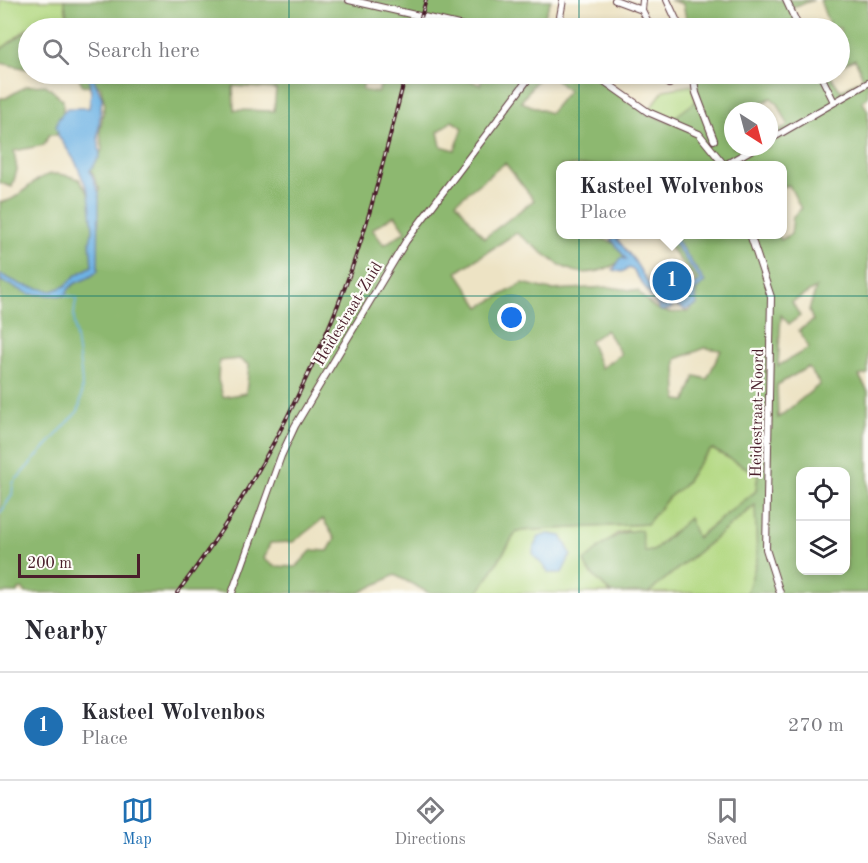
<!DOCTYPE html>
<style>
:root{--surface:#fff;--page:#f7f7f7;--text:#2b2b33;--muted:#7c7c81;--line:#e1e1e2;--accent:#1f6fb2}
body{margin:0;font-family:"Old Standard TT",serif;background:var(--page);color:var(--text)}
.controls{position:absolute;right:18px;bottom:18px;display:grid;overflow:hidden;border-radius:12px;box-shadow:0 3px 9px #0003}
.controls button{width:54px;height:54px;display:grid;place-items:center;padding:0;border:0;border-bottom:2px solid var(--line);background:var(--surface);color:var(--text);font:30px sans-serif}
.compass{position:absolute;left:724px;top:102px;width:54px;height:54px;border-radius:50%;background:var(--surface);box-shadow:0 3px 9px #0003;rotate:144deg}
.scale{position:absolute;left:18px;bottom:15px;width:122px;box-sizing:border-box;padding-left:6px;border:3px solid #4a1f2b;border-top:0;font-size:16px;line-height:21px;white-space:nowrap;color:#4a1f2b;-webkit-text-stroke:4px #fdfcf7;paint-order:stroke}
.you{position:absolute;left:512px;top:318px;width:21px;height:21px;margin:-15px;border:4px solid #fff;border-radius:50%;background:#1a73e8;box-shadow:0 0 0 9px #1a73e833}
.badge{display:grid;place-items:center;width:39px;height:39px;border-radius:50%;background:var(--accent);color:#fff;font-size:20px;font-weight:700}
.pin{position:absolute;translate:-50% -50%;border:3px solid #fff;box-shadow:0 2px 6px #0006}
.popup{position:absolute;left:556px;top:161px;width:231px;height:78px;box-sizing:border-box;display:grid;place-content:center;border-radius:12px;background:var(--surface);filter:drop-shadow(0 2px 4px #0005);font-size:20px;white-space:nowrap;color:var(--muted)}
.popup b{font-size:22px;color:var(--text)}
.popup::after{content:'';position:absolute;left:50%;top:100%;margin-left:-12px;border:12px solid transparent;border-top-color:var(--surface)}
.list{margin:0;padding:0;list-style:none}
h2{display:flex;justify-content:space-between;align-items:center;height:78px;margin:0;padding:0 24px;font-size:26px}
h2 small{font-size:20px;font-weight:400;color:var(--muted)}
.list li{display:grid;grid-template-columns:39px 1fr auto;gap:18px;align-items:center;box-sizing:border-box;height:108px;padding:0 24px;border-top:2px solid var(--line)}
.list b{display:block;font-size:22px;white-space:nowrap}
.list p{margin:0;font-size:20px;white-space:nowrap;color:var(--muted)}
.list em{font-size:20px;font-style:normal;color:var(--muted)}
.icon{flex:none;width:33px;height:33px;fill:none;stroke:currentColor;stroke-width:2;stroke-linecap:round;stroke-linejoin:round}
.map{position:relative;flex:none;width:868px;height:593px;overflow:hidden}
.search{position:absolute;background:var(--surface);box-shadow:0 3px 9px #0003;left:18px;right:18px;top:18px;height:66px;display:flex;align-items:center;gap:15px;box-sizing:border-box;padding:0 21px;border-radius:33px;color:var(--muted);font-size:22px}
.sheet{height:186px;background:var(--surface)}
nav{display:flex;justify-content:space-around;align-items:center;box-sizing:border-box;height:84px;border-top:2px solid var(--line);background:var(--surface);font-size:16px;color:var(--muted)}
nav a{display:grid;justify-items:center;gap:3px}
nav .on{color:var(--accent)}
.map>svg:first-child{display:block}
</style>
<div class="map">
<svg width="868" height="593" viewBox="0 0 868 593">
<rect width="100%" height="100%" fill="#fdfcf7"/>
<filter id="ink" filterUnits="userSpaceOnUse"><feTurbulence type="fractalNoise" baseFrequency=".0167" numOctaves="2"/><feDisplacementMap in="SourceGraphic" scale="12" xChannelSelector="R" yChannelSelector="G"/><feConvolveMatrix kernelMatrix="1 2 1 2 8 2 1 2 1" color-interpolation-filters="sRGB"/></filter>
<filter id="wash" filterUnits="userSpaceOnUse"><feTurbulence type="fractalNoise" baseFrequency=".008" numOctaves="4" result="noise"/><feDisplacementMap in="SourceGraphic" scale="24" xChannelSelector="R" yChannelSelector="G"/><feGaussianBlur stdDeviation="1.35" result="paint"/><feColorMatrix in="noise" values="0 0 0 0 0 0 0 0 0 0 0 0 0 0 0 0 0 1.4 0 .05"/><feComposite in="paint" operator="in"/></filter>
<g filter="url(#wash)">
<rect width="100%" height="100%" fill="#ede3c4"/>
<path fill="#b2d881" stroke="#7e7c56" stroke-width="1.5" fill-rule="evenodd" d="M 0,0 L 64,0 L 68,20 L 81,26 L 79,28 L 28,28 L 0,50 Z
M 692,85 L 696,102 L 712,140 L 649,110 L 664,90 Z
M 712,449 L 758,474 L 756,491 L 696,538 L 671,533 L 653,551 L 645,552 L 628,530 L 616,534 L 585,561 L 588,570 L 611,593 L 478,593 L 517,531 L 647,524 L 668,498 L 684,485 L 701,460 ZM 553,534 L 567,546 L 571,556 L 559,574 C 543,572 539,561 534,546 Z
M 756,505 L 757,560 L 747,593 L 648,593 Z"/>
<path fill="#8db86f" stroke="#6c6c4d" stroke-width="1.5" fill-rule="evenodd" d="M 64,0 L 551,0 L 540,28 L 84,28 L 68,20 Z
M 670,0 L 814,0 L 792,7 L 801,28 L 688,28 L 683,4 Z
M 820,0 L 868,0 L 868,97 L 862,101 L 868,111 L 868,374 L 859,376 L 868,391 L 868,593 L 747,593 L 757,560 L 755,505 L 648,593 L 611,593 L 588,570 L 584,561 C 603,545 616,530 641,530 L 645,552 L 653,551 L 689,518 L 697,538 L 756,491 L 758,474 L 712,449 L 701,460 L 684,485 L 668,498 L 647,524 L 517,531 L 478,593 L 429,593 L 395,575 L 359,593 L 26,593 L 23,589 L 19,590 L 18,593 L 0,593 L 0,202 C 22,201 33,174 55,174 C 63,174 72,177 79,179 L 94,202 L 100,190 L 90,168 L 102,150 L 100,129 L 105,104 L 100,86 L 83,86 L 77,74 L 366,74 L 362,90 L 378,93 L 383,76 L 370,74 L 442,76 L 457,74 L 480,85 L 483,74 L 541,74 L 521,102 L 550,113 L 568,91 L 550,74 L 589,74 L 646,113 L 668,122 L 699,99 L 695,74 L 829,74 L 841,91 L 863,78 L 855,59 L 840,66 L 840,28 L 825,28 L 829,25 ZM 233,86 L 276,89 L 274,111 L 234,110 ZM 771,98 L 778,104 L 788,125 L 769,136 L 769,147 L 733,147 L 733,111 L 748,111 ZM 452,121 L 463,128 L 455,150 L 441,146 L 438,132 ZM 505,163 L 534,200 L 484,238 L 456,202 ZM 561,166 L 783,166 L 783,187 L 789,185 L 801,209 L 793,216 L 791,234 L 781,240 L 777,234 L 660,235 L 695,279 L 690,311 C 664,316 653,310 638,291 L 609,287 L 551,290 L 523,283 L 480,307 L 457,272 L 516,233 C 557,261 574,291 625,259 L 618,244 L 592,235 L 561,234 ZM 395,215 L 406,231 L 384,245 L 372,229 ZM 816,288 L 809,310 L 813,321 L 799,330 L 809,348 L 778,366 L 781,315 L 789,324 L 800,316 L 792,302 ZM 606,330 L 621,354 L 601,368 L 590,341 ZM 705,348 L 721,350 L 707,379 L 695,376 L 686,401 L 677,400 L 676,359 ZM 239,359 L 249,365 L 246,393 L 223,397 L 218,380 L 219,361 ZM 808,367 L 820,384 L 778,418 L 777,385 ZM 800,472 L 846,472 L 846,570 L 800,570 ZM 323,519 L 335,539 L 328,551 L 312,550 L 296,567 L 274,566 L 264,559 L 270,543 L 293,542 Z
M 28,30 L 28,69 L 0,63 L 0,50 Z
M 46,85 L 63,100 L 63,116 L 58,135 L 49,135 L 44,145 L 14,151 L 17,170 L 12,187 L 0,183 L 0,98 L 6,98 L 26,86 Z"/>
<path fill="#6eb3e4" stroke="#5c6988" stroke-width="1.5" d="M 88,74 L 92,74 L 102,98 L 98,136 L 100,156 L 90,171 L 99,193 L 98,270 C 88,284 74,276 65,296 L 29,294 L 1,281 L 0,274 L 22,285 L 52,291 L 65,286 L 76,275 L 92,266 L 90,241 L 93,229 L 89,193 L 75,161 L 59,137 L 56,127 L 58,119 L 67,108 L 89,108 L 91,93 Z
M 615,235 L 623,235 L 617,239 L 634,260 L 663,307 L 701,281 L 668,235 L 673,235 L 705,282 L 695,291 L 697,305 L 685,310 L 675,305 L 670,309 L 661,311 L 633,270 L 629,268 L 622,272 L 613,270 L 621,258 L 626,259 L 611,239 Z
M 548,534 L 561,536 L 571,554 L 562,573 L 549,573 C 539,555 525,561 539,537 Z"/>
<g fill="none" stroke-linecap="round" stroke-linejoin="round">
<path stroke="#6eb3e4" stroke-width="1.5" d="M 0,514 L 12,495 L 13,483 L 78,411 C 91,376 66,329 77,298 L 65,295"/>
</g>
</g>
<g filter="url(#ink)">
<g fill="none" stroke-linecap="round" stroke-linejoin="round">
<defs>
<path id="minor" d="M 349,0 L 472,28
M 615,0 L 642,10
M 643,0 L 642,10 L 651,28
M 667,0 L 680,28
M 786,0 L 799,28
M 558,28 L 563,0
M 594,74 L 648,112 L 699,134 L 725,166
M 667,74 L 669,84
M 693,74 L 696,93 L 714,140
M 820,74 L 834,102
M 769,140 L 868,83
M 725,165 L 756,147
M 750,234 L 771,297 L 766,549 L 780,593
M 232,593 L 281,456 L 295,426 L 406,241 L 532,74"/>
</defs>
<use href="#minor" stroke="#623c42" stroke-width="8"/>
<use href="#minor" stroke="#fff" stroke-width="6"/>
<defs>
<path id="rail" d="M 418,28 L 426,0
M 177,593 C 248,500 303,396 345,287 C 371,218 387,145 406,74"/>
</defs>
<use href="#rail" stroke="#4a1f2b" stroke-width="4"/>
<use href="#rail" stroke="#fdfcf7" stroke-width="1.5" stroke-dasharray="4.5" stroke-linecap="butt"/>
</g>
</g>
<path fill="none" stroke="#0f766e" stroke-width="1.5" stroke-opacity="0.55" d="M 289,0 L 289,28M 579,0 L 579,28M 289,74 L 289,593M 579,74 L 579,593M 0,296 L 868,296"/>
<g text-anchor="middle" stroke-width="4.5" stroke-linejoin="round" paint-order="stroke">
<g font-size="16" fill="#4a1f2b" stroke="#fdfcf7">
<text transform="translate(347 313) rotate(-59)" y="6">Heidestraat-Zuid</text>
<text transform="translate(756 413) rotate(-89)" y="6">Heidestraat-Noord</text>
</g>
</g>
</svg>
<div class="controls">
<button><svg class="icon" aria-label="locate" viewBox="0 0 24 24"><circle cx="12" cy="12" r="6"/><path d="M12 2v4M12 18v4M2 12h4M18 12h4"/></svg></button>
<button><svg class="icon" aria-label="layers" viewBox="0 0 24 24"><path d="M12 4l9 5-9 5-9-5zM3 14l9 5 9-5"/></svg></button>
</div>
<svg class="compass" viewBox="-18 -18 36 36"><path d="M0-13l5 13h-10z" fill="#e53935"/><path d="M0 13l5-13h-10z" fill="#7c7c81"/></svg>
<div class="scale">200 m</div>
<div class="you"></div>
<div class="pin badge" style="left:672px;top:281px">1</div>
<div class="popup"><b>Kasteel Wolvenbos</b>Place</div>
<div class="search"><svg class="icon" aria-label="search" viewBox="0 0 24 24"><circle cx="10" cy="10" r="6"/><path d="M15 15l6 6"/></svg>Search here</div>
</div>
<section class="sheet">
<h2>Nearby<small></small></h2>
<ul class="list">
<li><span class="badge">1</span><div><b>Kasteel Wolvenbos</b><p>Place</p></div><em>270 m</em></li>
</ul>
</section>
<nav>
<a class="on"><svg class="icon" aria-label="map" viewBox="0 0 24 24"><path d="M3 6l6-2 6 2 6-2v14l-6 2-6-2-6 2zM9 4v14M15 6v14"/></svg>Map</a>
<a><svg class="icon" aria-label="directions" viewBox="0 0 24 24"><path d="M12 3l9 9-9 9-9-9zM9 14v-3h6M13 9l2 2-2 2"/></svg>Directions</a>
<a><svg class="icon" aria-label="saved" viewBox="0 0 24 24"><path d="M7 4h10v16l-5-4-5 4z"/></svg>Saved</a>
</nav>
